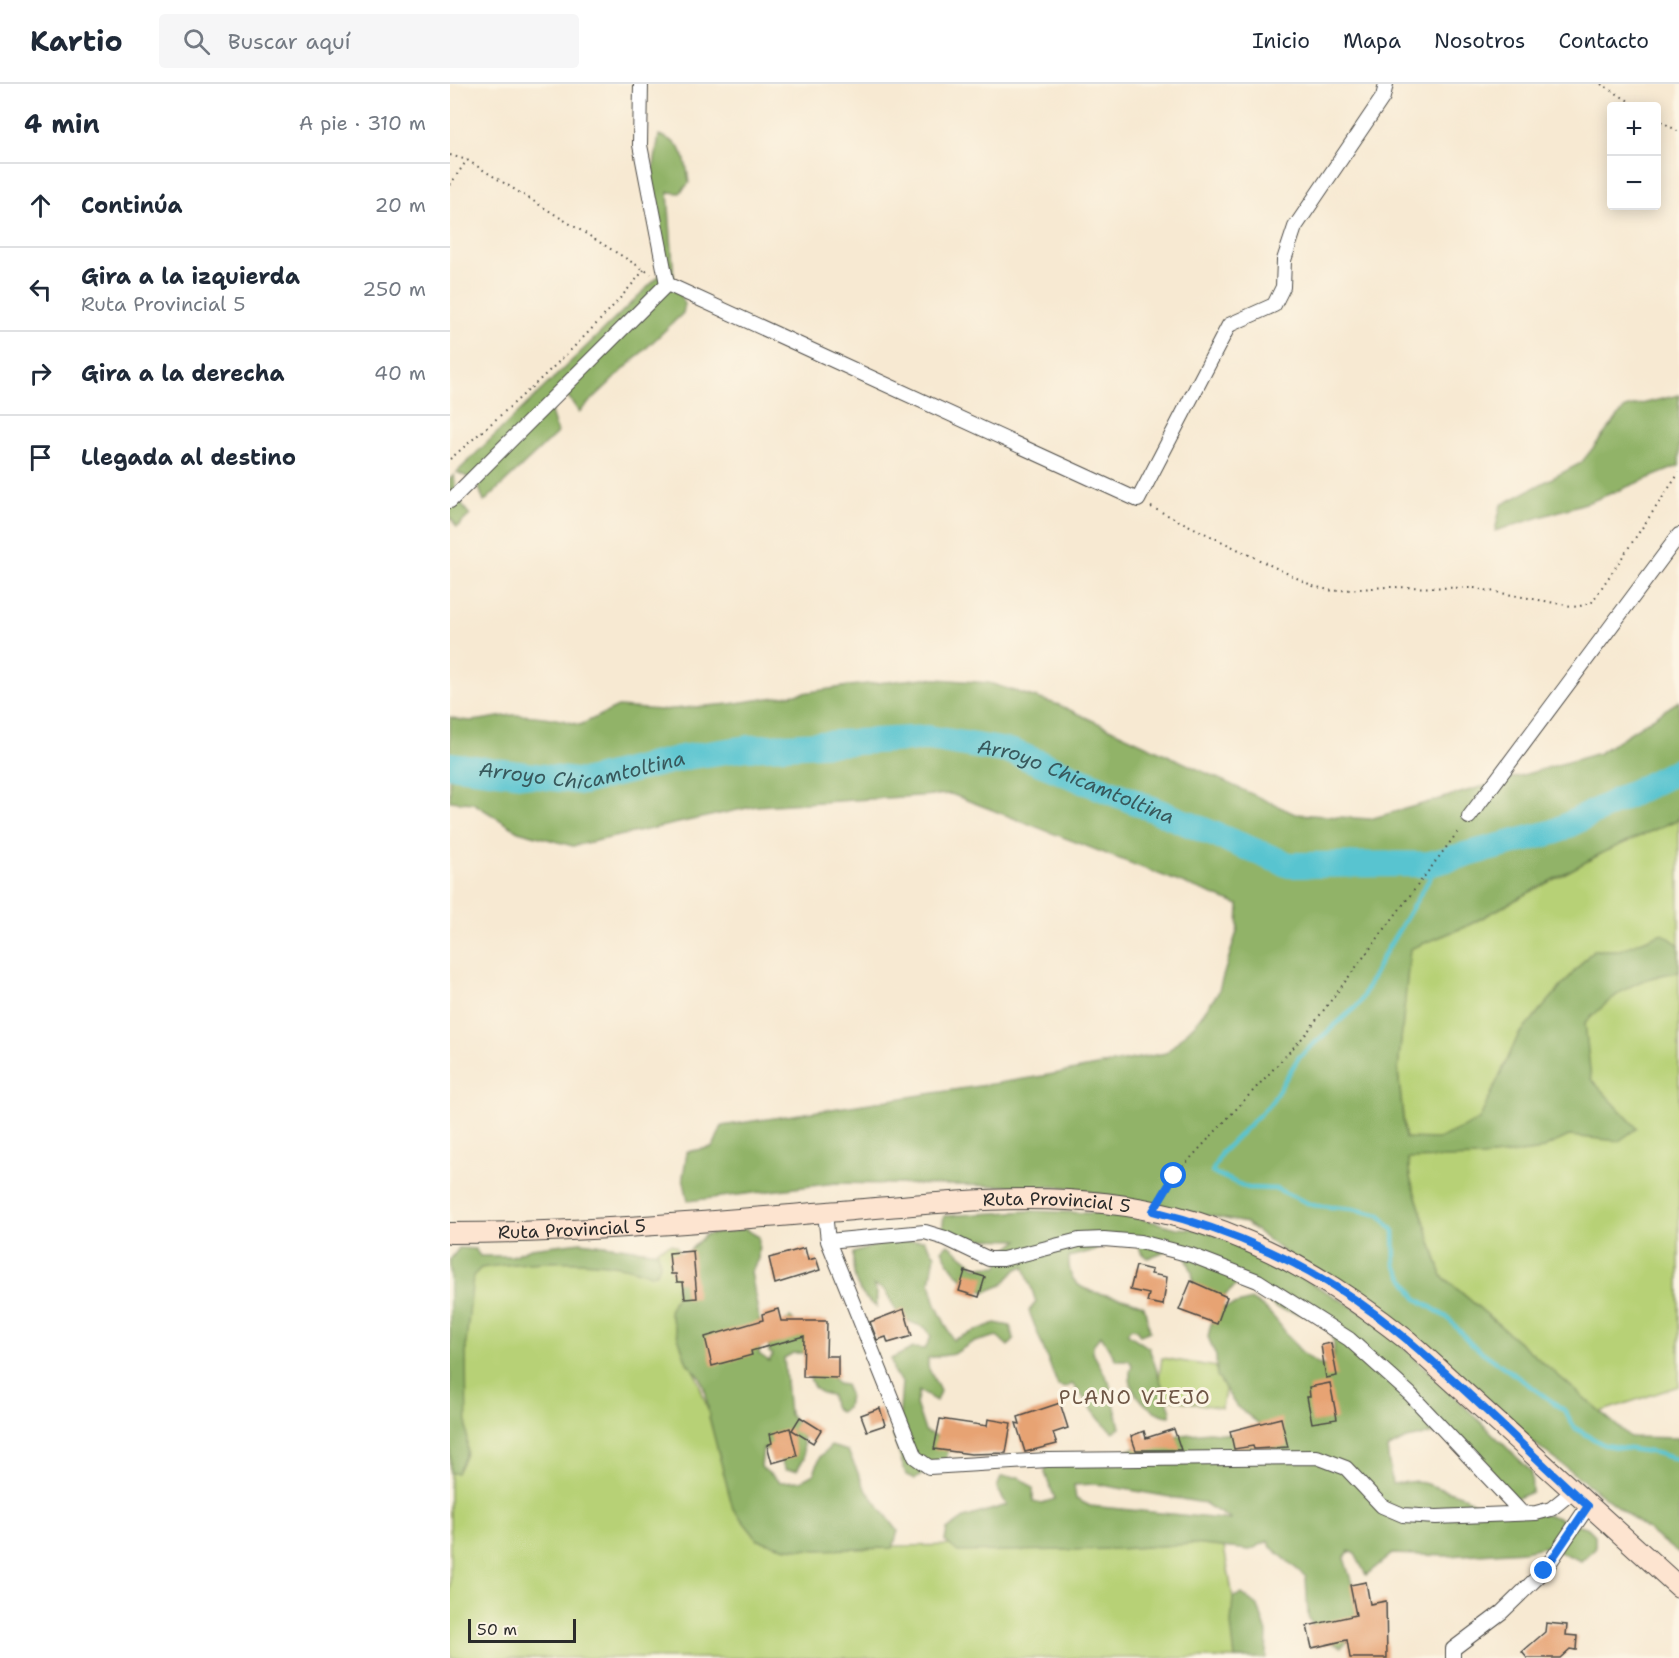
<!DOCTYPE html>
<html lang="es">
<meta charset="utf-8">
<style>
:root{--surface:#fff;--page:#f6f6f7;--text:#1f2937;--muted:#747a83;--line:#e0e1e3}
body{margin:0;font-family:"Shantell Sans",sans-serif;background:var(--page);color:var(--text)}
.controls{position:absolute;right:18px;top:18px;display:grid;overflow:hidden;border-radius:6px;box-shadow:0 3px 15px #0003}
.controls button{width:54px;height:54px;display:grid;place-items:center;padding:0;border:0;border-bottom:2px solid var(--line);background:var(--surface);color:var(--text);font:30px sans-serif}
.scale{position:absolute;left:18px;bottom:15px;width:108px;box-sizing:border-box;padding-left:6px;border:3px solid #2b2b2b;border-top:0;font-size:16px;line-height:21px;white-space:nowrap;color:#2b2b2b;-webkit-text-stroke:4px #fcf5e5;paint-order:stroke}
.stop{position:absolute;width:18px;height:18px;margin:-14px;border:4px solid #1a73e8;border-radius:50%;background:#fff}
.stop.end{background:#1a73e8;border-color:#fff;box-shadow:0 2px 6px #0008}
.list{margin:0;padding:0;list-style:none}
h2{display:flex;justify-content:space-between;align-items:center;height:78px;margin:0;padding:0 24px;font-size:26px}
h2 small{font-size:20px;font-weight:400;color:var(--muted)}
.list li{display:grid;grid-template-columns:39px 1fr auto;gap:18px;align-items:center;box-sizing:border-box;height:84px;padding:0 24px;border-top:2px solid var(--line)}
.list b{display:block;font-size:22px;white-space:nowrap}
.list p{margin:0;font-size:20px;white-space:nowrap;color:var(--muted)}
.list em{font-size:20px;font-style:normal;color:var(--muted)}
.icon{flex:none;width:33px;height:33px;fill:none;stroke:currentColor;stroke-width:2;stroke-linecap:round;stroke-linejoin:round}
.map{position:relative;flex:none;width:1229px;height:1574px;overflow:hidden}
header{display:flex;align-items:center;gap:36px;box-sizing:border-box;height:84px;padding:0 30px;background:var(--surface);border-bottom:2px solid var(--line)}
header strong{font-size:28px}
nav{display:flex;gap:33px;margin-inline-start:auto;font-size:21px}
.search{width:420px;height:54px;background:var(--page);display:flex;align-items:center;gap:15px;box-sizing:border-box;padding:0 21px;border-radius:6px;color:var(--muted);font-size:22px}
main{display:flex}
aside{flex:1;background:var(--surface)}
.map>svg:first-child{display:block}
</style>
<header>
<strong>Kartio</strong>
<div class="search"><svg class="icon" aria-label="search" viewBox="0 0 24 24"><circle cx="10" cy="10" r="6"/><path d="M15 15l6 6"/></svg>Buscar aquí</div>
<nav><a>Inicio</a><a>Mapa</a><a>Nosotros</a><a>Contacto</a></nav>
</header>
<main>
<aside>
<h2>4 min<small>A pie · 310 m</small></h2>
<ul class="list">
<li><svg class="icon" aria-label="ahead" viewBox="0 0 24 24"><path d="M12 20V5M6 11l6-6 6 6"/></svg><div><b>Continúa</b></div><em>20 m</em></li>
<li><svg class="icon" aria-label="left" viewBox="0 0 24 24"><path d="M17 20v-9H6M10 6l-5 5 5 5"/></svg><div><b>Gira a la izquierda</b><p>Ruta Provincial 5</p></div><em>250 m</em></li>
<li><svg class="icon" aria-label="right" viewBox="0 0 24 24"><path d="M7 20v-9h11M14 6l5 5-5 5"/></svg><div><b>Gira a la derecha</b></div><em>40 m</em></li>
<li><svg class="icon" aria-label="arrive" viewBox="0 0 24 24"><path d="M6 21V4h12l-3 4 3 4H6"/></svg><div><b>Llegada al destino</b></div></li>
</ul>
</aside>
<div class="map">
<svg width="1229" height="1574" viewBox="0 0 1229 1574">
<rect width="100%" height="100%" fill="#fcf5e5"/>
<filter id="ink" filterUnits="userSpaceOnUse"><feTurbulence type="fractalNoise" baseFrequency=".0167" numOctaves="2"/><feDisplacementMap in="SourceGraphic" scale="12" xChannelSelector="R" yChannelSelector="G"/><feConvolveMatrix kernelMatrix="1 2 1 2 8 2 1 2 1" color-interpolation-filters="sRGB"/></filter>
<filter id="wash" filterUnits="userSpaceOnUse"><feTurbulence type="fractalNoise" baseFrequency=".008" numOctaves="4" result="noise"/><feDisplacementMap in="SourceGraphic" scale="24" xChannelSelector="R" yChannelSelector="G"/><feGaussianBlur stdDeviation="1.35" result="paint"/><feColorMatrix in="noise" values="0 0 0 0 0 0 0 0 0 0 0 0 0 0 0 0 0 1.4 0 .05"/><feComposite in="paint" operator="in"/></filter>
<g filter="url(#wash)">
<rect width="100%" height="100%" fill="#f7e9d2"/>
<path fill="#b7d176" stroke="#717e50" stroke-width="1.5" d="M 1229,735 L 1229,1302 L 1150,1328 L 992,1192 L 960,1094 L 948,987 L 959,865 L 1017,842 L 1158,766 Z
M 221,1160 L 226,1162 L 230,1170 L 242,1278 L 289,1418 L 363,1463 L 773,1458 L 794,1574 L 0,1574 L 0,1380 L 6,1207 L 31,1183 L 77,1175 L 202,1177 L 207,1165 Z
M 712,1274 L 779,1285 L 772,1324 L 706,1313 Z"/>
<path fill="#91b367" stroke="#5e6f49" stroke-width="1.5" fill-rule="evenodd" d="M 209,51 C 234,59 236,74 239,99 L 230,109 L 218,108 L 224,196 L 235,220 L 233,229 L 129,328 L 117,311 L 108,313 L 100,324 L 107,349 L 34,418 L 27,398 L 7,388 L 210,191 L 202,94 Z
M 1229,311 L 1229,382 L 1142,417 L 1045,447 L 1051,421 L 1131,379 L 1175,324 Z
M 4,391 C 4,406 10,420 20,431 L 7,443 L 0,433 L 0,395 Z
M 474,594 L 539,599 L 609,621 L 845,730 L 920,735 L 1149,669 L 1229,617 L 1229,735 L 1158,766 L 1017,842 L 960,865 L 948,987 L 955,1054 L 988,1055 L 1029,1036 L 1068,952 L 1143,866 L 1170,866 L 1212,849 L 1229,861 L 1229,888 C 1183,894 1168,908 1135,939 L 1141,995 L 1187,1044 L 1169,1057 L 1119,1052 L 1087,1067 L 1033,1073 L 958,1075 L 960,1094 L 992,1192 L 1180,1353 L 1229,1354 L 1229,1470 L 935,1245 L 1081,1387 L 1082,1408 L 1064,1415 L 999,1347 L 956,1355 L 937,1365 L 942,1400 L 967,1397 L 1011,1411 L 1030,1423 L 1102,1432 L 1138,1444 L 1145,1451 L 1145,1465 L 1131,1477 L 1097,1462 L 1074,1467 L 998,1472 L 942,1470 L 916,1491 L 905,1470 L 899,1467 L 894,1474 L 915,1542 L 891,1563 L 869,1553 L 858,1532 L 856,1493 L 821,1463 L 818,1457 L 800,1466 L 742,1460 L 668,1465 L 508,1468 L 495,1457 L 497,1446 L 514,1434 L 557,1421 L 547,1404 L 551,1393 L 569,1393 L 583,1404 L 583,1417 L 592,1419 L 605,1415 L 595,1389 L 597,1373 L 670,1369 L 715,1353 L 759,1348 L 793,1352 L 817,1346 L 786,1322 L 767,1292 L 766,1272 L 758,1253 L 764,1226 L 802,1216 C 838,1236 836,1267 876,1283 L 884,1275 L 884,1259 L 877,1236 L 826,1224 L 792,1196 L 769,1217 L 744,1202 L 742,1188 L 733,1167 L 723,1164 L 698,1174 L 691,1168 L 686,1153 L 665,1150 L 647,1163 L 646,1166 L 619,1173 C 615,1219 667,1205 694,1222 L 700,1247 L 690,1251 L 687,1245 L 681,1244 L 677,1249 L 699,1264 L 721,1327 L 720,1332 C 698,1330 672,1303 682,1281 L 679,1276 L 666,1276 L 651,1251 L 643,1261 L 643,1269 L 659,1298 L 670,1344 L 663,1348 C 645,1335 638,1316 622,1300 L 615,1304 L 608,1302 L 579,1227 L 586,1218 L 574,1182 L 567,1185 L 552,1201 L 535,1208 C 513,1198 502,1188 492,1166 L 498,1160 L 526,1183 L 548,1182 L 552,1169 L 569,1156 L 524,1155 L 492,1147 L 494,1132 L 579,1127 L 672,1130 L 727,1144 L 753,1146 L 811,1170 L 920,1233 L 796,1139 L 614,1103 L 386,1099 L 238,1117 L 233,1093 L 237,1068 L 263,1063 L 272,1042 L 593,992 L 716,969 L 746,939 L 768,909 L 788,844 L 789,821 L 501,710 L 306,722 L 123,762 L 68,747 L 23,719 L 0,717 L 0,633 C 23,642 41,632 65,631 C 88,631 108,634 130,641 L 168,623 L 211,626 L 280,620 L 399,602 ZM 646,1400 L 754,1419 L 782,1436 L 640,1422 L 626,1415 L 624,1401 Z
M 295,1145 L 309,1153 L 308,1175 L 301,1188 L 312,1252 L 309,1270 L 319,1277 L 323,1271 L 319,1268 L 318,1250 L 340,1234 L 354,1246 L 356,1269 L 343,1269 L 334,1274 L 339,1330 L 352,1345 L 354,1374 L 347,1386 L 336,1386 L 326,1368 L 313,1364 L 311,1383 L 330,1398 L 351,1397 L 364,1390 L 370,1373 L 381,1362 L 398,1367 L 415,1404 L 448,1447 L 443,1464 L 367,1466 L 337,1464 L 308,1456 L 283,1425 L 259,1333 L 256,1310 L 250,1293 L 237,1279 L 219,1227 L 226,1212 L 229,1177 L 255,1151 Z
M 474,1156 L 485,1171 L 480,1199 L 486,1221 L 503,1256 L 545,1239 L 560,1242 L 564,1255 L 558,1262 L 547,1252 L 521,1259 L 504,1270 L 478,1274 L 478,1283 L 490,1307 L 486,1317 L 469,1307 L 466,1320 L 475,1347 L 500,1358 L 496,1376 L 465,1395 L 456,1391 L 443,1351 L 449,1340 L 452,1298 L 444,1289 L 441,1275 L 463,1264 L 475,1265 L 481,1253 L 476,1244 L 450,1234 L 435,1206 L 423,1201 L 427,1209 L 427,1223 C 406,1210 402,1193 403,1169 L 436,1158 Z
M 131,1158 L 208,1168 L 210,1181 L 207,1188 L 201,1191 C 155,1172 80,1177 31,1184 L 23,1192 L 16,1259 L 17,1368 L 7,1389 L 0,1389 L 0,1176 L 9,1164 L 25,1165 L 30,1172 L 62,1172 L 81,1164 Z
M 358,1286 L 380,1288 L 387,1300 L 395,1301 L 399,1310 L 397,1324 L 389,1328 L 383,1322 L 381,1311 C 364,1309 362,1302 358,1286 Z
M 792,1510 L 808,1522 L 817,1549 L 816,1574 L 785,1574 L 781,1540 L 783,1513 Z"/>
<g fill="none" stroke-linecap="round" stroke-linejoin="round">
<path stroke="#58c4d0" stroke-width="4.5" d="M 990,777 L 932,874 L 909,920 L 849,973 L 820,1020 L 771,1069 L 762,1088 L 798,1104 L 827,1105 L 862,1121 L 903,1125 L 930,1131 L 944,1147 L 945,1181 L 966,1214 L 998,1234 L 1021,1260 L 1114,1326 L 1125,1344 L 1154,1361 L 1206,1369 L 1229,1376"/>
<path stroke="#58c4d0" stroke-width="26" id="s1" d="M 0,681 L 133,698 L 236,673 L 298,664 L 478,654 L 563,668 L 839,781 L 979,780 L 1104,748 L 1229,686"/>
</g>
<g id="blocks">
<path fill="#e7a373" d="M 355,1164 L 358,1176 L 366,1174 L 370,1186 L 325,1200 L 319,1174 Z
M 243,1167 L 247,1214 L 235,1215 L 233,1198 L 227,1198 L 226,1190 L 221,1190 L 219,1169 Z
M 686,1182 L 702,1186 L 701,1190 L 717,1193 L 713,1221 L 697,1218 L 699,1210 L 680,1206 Z
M 515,1187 L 535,1193 L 529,1213 L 509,1207 Z
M 741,1197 L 777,1213 L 767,1240 L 729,1226 Z
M 328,1225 L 331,1237 L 377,1237 L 376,1272 L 388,1272 L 388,1294 L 353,1293 L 354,1252 L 301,1267 L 302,1271 L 262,1282 L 255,1253 L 313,1236 L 312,1230 Z
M 454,1225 L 462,1252 L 438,1259 L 436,1253 L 427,1256 L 420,1238 Z
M 881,1259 L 887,1292 L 876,1294 L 871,1261 Z
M 880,1299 L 887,1335 L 862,1339 L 857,1313 L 860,1313 L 859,1303 Z
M 610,1319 L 618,1344 L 603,1349 L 607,1360 L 575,1368 L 566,1339 L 570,1340 L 568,1333 Z
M 430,1324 L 435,1341 L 417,1347 L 411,1331 Z
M 350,1333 L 371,1346 L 363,1359 L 342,1346 Z
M 831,1334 L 838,1363 L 804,1365 L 803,1362 L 784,1365 L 780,1347 Z
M 490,1335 L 537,1342 L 538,1335 L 561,1339 L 556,1369 L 521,1370 L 484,1365 Z
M 340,1344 L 347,1372 L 322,1379 L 317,1361 L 322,1359 L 320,1350 Z
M 724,1345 L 731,1366 L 686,1366 L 681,1352 L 694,1347 L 696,1354 Z
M 916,1498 L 920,1520 L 936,1517 L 937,1574 L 900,1574 L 897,1556 L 862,1564 L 857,1542 L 906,1531 L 900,1501 Z
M 1096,1539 L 1117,1541 L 1116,1551 L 1127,1552 L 1126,1566 L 1120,1565 L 1110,1574 L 1077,1574 L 1072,1568 L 1095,1548 Z"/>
</g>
</g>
<g filter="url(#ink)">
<use href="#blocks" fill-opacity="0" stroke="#4a4844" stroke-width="1.5"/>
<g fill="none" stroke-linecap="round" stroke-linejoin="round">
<defs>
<path id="street" d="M 191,0 L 190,61 L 217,200
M 217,200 L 688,416 L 779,241 L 824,221 L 833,203 L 834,176 L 845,143 L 933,13 L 936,0
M 0,417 L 217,200
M 1019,733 L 1229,451
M 375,1129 L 378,1157 L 465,1373 L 479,1383 L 598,1376 L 867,1373 L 896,1384 L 932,1422 L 953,1431 L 986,1433 L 1086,1429 L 1101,1425 L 1122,1408
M 378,1157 L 475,1148 L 495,1154 L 539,1175 L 553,1175 L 629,1156 L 654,1155 L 690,1158 L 741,1171 L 808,1197 L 899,1255 L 960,1310 L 1071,1428
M 1003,1574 L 1003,1565 L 1052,1528 L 1094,1487 L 1138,1422"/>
<g id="secondary">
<path id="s2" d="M 0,1149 C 127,1149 252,1138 378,1128 C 496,1119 609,1102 725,1132 C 811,1154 889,1202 957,1256 L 1229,1503"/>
</g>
</defs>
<use href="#street" stroke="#4a4844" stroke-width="16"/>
<use href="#secondary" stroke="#4a4844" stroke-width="22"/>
<path stroke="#4a4844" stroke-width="2" stroke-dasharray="1.5 4.5" stroke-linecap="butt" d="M 1151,0 L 1187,22
M 1206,34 L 1229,48
M 0,71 L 17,76 L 201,190
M 0,101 L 17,76
M 0,375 C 68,317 137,256 194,186
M 701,423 L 863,502 L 883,507 L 936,503 L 1024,504 L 1127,523 L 1142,518 L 1229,389
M 712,1112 L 724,1092 L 855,951 L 1010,745"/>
<use href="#street" stroke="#fff" stroke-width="14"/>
<use href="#secondary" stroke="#fde4d0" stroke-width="20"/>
</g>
</g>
<g fill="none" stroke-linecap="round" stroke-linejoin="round" filter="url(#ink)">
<path stroke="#1a73e8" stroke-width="8" d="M 724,1092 L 703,1127 C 782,1146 860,1181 925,1230 C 1000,1287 1068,1359 1138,1422 L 1094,1487"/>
</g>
<g text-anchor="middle" stroke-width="6" stroke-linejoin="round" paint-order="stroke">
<g font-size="18" fill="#2b2b2b" stroke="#fcf5e5">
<text dy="6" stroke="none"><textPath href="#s2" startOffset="608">Ruta Provincial 5</textPath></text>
<text dy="6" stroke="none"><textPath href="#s2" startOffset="122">Ruta Provincial 5</textPath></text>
</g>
<g font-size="20" font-style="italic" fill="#38595d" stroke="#fcf5e5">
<text dy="7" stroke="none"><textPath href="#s1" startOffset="134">Arroyo Chicamtoltina</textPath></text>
<text dy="7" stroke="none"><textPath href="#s1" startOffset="638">Arroyo Chicamtoltina</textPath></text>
</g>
<g font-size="20" letter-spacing="1.5" fill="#6d5544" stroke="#fcf5e5">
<text x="685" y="1320">PLANO VIEJO</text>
</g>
</g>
</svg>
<div class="controls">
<button>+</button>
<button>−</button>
</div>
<div class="scale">50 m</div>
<div class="stop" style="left:724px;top:1092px"></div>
<div class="stop end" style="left:1094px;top:1487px"></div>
</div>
</main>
